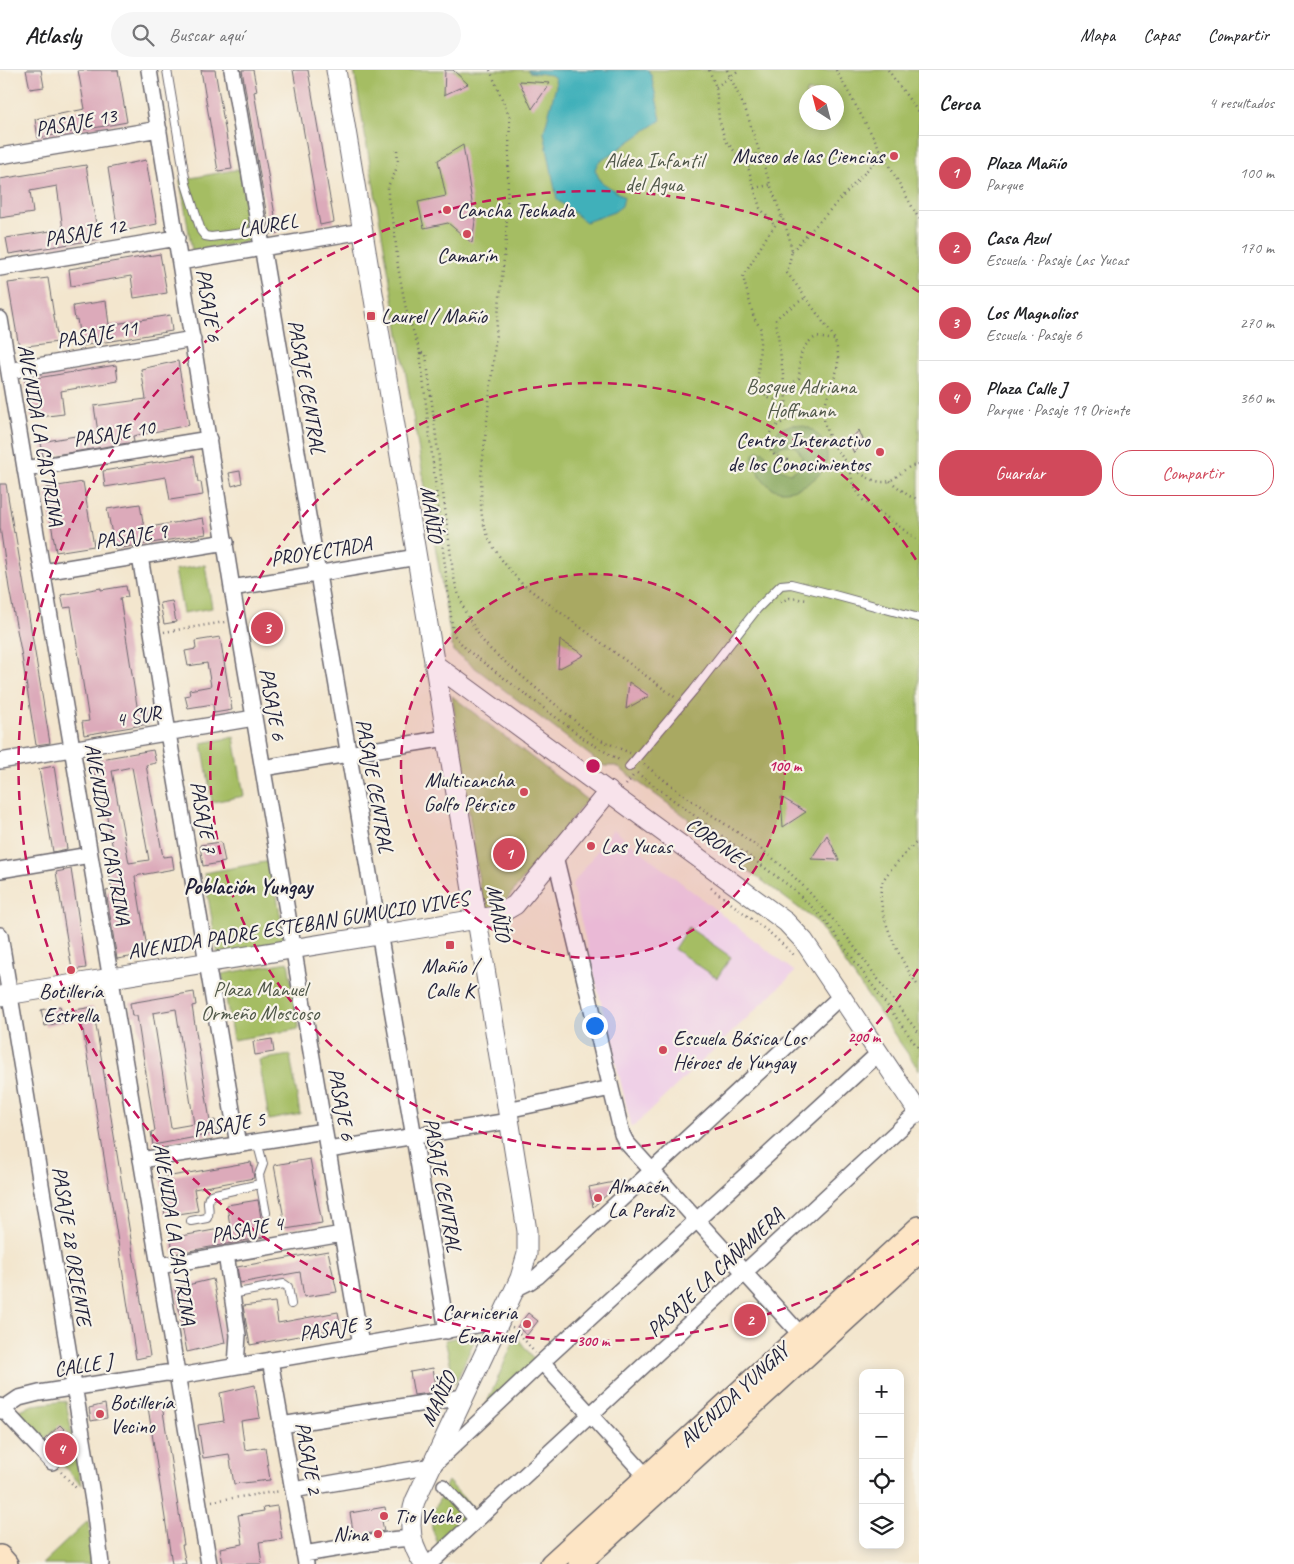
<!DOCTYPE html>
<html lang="es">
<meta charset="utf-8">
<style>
:root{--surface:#fff;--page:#f6f6f6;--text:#202124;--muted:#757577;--line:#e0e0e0;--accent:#d1495b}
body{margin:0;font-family:Caveat,sans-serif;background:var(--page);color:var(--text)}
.controls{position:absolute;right:15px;bottom:15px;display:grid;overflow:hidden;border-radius:10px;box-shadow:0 2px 12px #0003}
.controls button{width:45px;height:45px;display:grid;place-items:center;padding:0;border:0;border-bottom:1px solid var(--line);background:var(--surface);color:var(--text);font:25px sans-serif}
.compass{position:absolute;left:799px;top:15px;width:45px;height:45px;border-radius:50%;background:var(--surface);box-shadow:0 2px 12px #0003;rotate:324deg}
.you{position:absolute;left:594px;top:955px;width:18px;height:18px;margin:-12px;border:4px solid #fff;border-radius:50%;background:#1a73e8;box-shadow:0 0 0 8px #1a73e833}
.badge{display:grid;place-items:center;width:32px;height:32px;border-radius:50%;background:var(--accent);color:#fff;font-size:16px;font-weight:700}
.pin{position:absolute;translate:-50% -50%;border:2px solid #fff;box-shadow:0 1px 5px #0006}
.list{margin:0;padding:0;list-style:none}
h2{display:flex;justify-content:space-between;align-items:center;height:65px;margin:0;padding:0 20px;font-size:21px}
h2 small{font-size:16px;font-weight:400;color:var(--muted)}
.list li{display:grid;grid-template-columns:32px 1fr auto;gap:15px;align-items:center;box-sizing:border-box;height:75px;padding:0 20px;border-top:1px solid var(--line)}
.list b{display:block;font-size:19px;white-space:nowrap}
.list p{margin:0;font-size:16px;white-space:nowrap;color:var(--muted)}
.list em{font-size:16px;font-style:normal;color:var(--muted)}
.actions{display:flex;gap:10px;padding:15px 20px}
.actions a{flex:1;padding:11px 0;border:1px solid var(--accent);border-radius:20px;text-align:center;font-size:18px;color:var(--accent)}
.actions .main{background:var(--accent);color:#fff}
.icon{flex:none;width:28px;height:28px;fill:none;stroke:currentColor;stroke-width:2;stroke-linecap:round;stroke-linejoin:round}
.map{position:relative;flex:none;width:919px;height:1494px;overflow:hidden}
header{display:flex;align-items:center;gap:30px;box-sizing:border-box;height:70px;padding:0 25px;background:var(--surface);border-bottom:1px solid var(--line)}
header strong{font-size:24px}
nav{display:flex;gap:28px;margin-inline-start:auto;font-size:18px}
.search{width:350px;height:45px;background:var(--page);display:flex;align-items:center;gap:12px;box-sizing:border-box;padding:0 18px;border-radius:28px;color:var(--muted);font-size:19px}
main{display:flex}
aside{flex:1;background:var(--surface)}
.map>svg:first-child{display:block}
</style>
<header>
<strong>Atlasly</strong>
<div class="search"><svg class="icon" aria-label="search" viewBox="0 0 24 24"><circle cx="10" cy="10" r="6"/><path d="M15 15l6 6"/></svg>Buscar aquí</div>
<nav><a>Mapa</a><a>Capas</a><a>Compartir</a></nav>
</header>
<main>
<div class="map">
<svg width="919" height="1494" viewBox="0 0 919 1494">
<rect width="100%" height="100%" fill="#f7f3e8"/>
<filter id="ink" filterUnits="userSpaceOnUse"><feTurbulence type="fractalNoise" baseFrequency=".02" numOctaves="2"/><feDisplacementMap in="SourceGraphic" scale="10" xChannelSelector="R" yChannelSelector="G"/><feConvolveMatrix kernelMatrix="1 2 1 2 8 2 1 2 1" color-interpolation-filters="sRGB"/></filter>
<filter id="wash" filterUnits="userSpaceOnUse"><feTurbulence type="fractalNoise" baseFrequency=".0096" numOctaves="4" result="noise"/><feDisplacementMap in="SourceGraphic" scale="20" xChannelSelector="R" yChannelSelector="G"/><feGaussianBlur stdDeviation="1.12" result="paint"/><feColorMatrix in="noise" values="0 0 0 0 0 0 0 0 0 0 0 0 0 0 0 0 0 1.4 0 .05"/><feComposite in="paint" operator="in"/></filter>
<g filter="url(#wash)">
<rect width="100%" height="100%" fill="#f3e6ce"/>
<path fill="#efd0e7" d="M 613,759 L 795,902 L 632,1058 L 572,815 Z"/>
<path fill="#a5bd63" stroke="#64704f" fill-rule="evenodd" d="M 354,0 L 919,0 L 919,1000 L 816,851 L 688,755 L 689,749 L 616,696 L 604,696 L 453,581 ZM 806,22 L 836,22 L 836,52 L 806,52 Z
M 240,99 L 252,171 L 192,181 L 180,110 Z
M 205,495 L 212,538 L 183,543 L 175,500 Z
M 452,626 L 587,730 L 499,839 L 483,839 Z
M 234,667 L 244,726 L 212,732 L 202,673 Z
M 271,791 L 285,873 L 218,885 L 204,803 Z
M 688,857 L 731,887 L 717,908 L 674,879 Z
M 288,892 L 299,959 L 233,970 L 222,904 Z
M 290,985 L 300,1044 L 269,1050 L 259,990 Z
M 478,1262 L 455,1314 L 445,1270 Z
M 516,1266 L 538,1294 L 480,1349 Z
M 66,1331 L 81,1415 L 14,1342 L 33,1335 Z
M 448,1411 L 478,1444 L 439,1476 L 432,1459 L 431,1446 Z
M 88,1451 L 95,1494 L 42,1494 Z"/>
<path fill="#84a459" stroke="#53634a" d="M 793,354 C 804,356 813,357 819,367 C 824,373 828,381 827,389 C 826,408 789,429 772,418 C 764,413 760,405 755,397 C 751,390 751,386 758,381 L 764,382 C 771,393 778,399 790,403 L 796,400 L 802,394 C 803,378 790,369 777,379 L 772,374 L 771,369 L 780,359 Z"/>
<path fill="#40b0ba" stroke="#31697a" d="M 528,0 L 648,0 L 651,5 L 661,50 L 598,93 L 595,99 L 600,111 L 624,127 L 622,136 L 614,142 L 586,152 L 557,130 L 544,62 L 556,16 L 555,8 L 551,5 L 529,2 Z"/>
<g id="blocks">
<path fill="#dcaaba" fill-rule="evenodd" d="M 26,0 L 41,0 L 44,17 L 30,19 Z
M 78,0 L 118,0 L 127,52 L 38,68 L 35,49 L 85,39 Z
M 201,0 L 215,0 L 232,99 L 218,101 Z
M 242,0 L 253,0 L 257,21 L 254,22 L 278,163 L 270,164 Z
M 293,0 L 308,0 L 334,152 L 320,155 Z
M 445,0 L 453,0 L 468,14 L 444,25 Z
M 519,11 L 550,13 L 532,39 Z
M 463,75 L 475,151 L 472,173 L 448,153 L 424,158 L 418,132 L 446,126 L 438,90 Z
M 146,90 L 157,154 L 118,162 L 108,98 Z
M 86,95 L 96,154 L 97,153 L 100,169 L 9,184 L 6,168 L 63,159 L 57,116 L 30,121 L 33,143 L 0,148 L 0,109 Z
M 160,184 L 167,223 L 134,228 L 131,206 L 71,216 L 69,199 Z
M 48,208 L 58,272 L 19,277 L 8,213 Z
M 106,231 L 109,255 L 170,245 L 172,261 L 81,276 L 77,249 L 75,250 L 73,236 Z
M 178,291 L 189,355 L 133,366 L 134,372 L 43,387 L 41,372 L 98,362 L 94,336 L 146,329 L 141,299 Z
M 116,295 L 118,311 L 61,321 L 64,344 L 31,348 L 25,310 Z
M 859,360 L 864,372 L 854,383 L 849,372 Z
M 194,386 L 198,412 L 201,412 L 203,425 L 170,430 L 166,407 L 105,417 L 103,401 Z
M 240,401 L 242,413 L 232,416 L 229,403 Z
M 83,412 L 94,476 L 56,482 L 45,418 Z
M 0,414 L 6,414 L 14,463 L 15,462 L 50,673 L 36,675 L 21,581 L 9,518 L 0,457 Z
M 140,434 L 144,458 L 203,448 L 206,464 L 115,479 L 107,439 Z
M 126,516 L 128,527 L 120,528 L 138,642 L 146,641 L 149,654 L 84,665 L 82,652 L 89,651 L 71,537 L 64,538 L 61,525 L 101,518 L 101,520 Z
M 172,531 L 176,552 L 164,554 L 160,533 Z
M 220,567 L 232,640 L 214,643 L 213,634 L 188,638 L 185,626 L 190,625 L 189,620 L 211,616 L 207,593 L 188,596 L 185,581 L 196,579 L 195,571 Z
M 560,570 L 584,585 L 558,599 Z
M 629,612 L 649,626 L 626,639 Z
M 153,680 L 156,693 L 146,695 L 163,787 L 172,786 L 174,799 L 135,806 L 148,884 L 117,889 L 106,821 L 112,820 L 108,797 L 116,796 L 99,703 L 92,705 L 89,691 ZM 132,697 L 149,790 L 129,793 L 112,701 Z
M 54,696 L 67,779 L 53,782 L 39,699 Z
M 781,727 L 806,742 L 783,757 Z
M 827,765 L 839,790 L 811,789 Z
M 221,772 L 225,792 L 203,796 L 200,775 Z
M 71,799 L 86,898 L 72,900 L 56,802 Z
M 194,922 L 196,935 L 192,936 L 210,1051 L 215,1050 L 218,1063 L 153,1075 L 151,1062 L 155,1061 L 137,946 L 132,946 L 130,933 ZM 176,939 L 194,1054 L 171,1058 L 153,943 Z
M 60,936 L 62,942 L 93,937 L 150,1286 L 136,1289 L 116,1159 L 81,948 L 45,956 L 41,940 Z
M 272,969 L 274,982 L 255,985 L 253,972 Z
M 310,1089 L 322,1153 L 286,1159 L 274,1095 Z
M 251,1092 L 254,1108 L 194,1119 L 198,1141 L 165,1146 L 163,1133 L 165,1132 L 160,1108 Z
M 624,1110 L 593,1137 L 589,1117 Z
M 258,1130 L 264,1167 L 173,1184 L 171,1168 L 230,1157 L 227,1135 Z
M 328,1181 L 337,1222 L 304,1227 L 300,1202 L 240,1213 L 237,1197 Z
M 213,1209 L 225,1273 L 187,1282 L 175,1218 Z
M 275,1232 L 278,1253 L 338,1242 L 341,1258 L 250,1275 L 243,1236 Z
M 528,1243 L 538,1251 L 527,1265 L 517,1257 Z
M 433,1298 L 437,1322 L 414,1325 L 410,1302 Z
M 255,1315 L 260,1348 L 241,1351 L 245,1380 L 265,1377 L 270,1410 L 234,1414 L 229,1384 L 203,1388 L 198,1355 L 224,1351 L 220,1323 Z
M 105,1334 L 107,1348 L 91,1351 L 89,1338 Z
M 162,1335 L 184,1475 L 182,1475 L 186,1494 L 172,1494 L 148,1337 Z
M 60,1355 L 71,1366 L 55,1381 L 44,1370 Z
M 277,1436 L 282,1469 L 259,1472 L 262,1494 L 223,1494 L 220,1478 L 243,1474 L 238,1445 L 264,1441 L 263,1438 Z
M 385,1437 L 387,1450 L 382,1451 L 384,1461 L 354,1466 L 350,1443 Z"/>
</g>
</g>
<g filter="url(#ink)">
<use href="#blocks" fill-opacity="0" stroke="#6b676e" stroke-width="1"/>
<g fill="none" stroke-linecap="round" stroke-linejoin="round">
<defs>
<path id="service" d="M 167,0 L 186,114 L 201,161 L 205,166 L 211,167 L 259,161
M 629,697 L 693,621 L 757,539 L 781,515 L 791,514 L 823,522 L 919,548
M 257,1071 L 263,1094 L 259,1105 L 260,1111 L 266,1143
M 191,1151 L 207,1148 C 212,1140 204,1132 211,1125 L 260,1114
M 232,1224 L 284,1214 L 288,1217 L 291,1234"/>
<path id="pedestrian" d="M 443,1415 L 476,1451"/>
<path id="minor" d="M 149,0 L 232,518 L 361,1275
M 232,0 L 447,1261
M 0,86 L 159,59
M 180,192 L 363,161
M 0,198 L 177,168
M 0,249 L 209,1494
M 9,301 L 193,269
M 25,399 L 209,369
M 140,486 L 168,663 L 238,1075
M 43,502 L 226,472
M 232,518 L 417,487
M 0,691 L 254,648
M 263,698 L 446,668
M 555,786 L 622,1064 L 626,1072 L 800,1264
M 0,800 L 90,785
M 0,865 L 94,1437 L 101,1494
M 507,1040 L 611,1018
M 328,1080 L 509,1051
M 141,1090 L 324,1061
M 226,1184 L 238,1265 L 236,1296
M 159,1196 L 342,1164
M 515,1219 L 529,1212 L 538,1206 L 841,926
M 270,1290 L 306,1494
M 542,1292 L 646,1406
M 0,1336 L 52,1392
M 0,1341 L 19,1328 L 39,1323 L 166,1303 L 185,1305 L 500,1251
M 281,1355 L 464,1327
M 293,1420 L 432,1396 L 542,1292 L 879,983
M 304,1484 L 389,1470 L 412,1468
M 429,1494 L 918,1042"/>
<path id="tertiary" d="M 336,0 L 481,874 L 527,1161 L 527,1184 L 520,1208 L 415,1431 C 408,1453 410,1475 424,1494
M 434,594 L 786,852 L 804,871 L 919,1043
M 0,926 L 496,846 L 515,835 L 609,721"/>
<path id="secondary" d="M 0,1486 L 7,1494
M 551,1494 L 919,1157
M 579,1494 L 919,1183"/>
</defs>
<use href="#service" stroke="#6b676e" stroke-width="10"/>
<use href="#pedestrian" stroke="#6b676e" stroke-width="14"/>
<use href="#minor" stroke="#6b676e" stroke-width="18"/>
<use href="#tertiary" stroke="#6b676e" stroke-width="21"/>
<use href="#secondary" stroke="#6b676e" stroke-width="24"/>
<path stroke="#6b676e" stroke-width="2.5" stroke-dasharray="1 4" stroke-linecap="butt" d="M 490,0 L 510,48 L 506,169 L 481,407 C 482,419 480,434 482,446 C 487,474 504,494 522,514 L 676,628
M 709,0 L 716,17 L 719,49 L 725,70 L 748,97 L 760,138 L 775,156
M 727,0 L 746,41 L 770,114 L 789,166 L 792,181 L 787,203 C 800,219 811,235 823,252 C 827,258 833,264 835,271 C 845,301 828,314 824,341 C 821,369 854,409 882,412 C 893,413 900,402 908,398 C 911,396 915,395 919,395
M 836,0 L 919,149
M 888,0 L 919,43
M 716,17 L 739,0
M 397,80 L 398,92 L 395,103 L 388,116 L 388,129 L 394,155 L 398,197 L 406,239 L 420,282 L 426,285 L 453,503 L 456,517 L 466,544 L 482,570 L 492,581 L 594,667 L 630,683
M 748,97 L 758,82
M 754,118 L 770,115
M 781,147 L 766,168 L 743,207 L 754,248 L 761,259 L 758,305 L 760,321 L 769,328 L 786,333
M 792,181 L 883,83
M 420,283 L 453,564 L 467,580 L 587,671 L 621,691
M 785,320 L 776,250 L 780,245 L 806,227
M 788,390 L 775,386 L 768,377 L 767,368 L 773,358 L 788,349 L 785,320 L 799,308 C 800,290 798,277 816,267 L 835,270
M 850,398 L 853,415 L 863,430 L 919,471
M 890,411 L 909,426 L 918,429
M 780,532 L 790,528 L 808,530
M 164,562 L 225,552
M 644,694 C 660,707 676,719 692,731 C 726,756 763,777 793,806 C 842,852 877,912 919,963
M 637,703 L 792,818 L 824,849 L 919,979
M 626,715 L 633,706
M 919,770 C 912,776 886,803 883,811 C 872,838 903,895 919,917
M 711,818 L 770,863 L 794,885
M 512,1257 L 515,1258 L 535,1283
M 61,1402 L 78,1420
M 212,1431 L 281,1421"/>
<use href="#service" stroke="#fff" stroke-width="8"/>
<use href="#pedestrian" stroke="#fff" stroke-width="11"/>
<use href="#minor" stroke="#fff" stroke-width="15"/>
<use href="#tertiary" stroke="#fff" stroke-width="19"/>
<use href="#secondary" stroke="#fde5c5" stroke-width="21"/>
</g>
</g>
<circle cx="593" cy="696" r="192" fill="#c2185b" fill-opacity=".12"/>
<g fill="none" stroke="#c2185b" stroke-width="2.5" stroke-dasharray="9 6">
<circle cx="593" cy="696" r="192"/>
<path d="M918 899A383 383 0 1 1 918 493"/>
<path d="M919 1170A575 575 0 1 1 919 222"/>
</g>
<g fill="#d1495b" stroke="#f7f3e8" stroke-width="2">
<circle cx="894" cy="86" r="5"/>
<circle cx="447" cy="140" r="5"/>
<circle cx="467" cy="164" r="5"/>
<rect x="366" y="241" width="10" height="10" rx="2.5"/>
<circle cx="880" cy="382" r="5"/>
<circle cx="524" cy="722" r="5"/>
<circle cx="591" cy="776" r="5"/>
<rect x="445" y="870" width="10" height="10" rx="2.5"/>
<circle cx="71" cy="900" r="5"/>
<circle cx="663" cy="980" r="5"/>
<circle cx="598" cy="1128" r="5"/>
<circle cx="527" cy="1254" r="5"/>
<circle cx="100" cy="1344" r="5"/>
<circle cx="384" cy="1446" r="5"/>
<circle cx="378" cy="1464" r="5"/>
</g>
<g text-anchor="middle" stroke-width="4.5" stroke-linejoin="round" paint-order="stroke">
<g font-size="21" fill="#22223b" stroke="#f7f3e8">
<text transform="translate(76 52) rotate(-10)" y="7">PASAJE 13</text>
<text transform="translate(268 155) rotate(-10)" y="7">LAUREL</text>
<text transform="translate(85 162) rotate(-10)" y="7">PASAJE 12</text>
<text transform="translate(209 235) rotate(81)" y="7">PASAJE 6</text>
<text transform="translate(97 264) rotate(-10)" y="7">PASAJE 11</text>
<text transform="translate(307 317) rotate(80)" y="7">PASAJE CENTRAL</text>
<text transform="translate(114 363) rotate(-9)" y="7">PASAJE 10</text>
<text transform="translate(41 365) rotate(80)" y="7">AVENIDA LA CASTRINA</text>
<text transform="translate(432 444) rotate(81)" y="7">MAÑÍO</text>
<text transform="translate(131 466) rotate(-9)" y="7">PASAJE 9</text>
<text transform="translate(321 481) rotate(-9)" y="7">PROYECTADA</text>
<text transform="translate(273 634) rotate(80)" y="7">PASAJE 6</text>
<text transform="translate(138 646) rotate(-10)" y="7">4 SUR</text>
<text transform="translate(375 716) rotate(80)" y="7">PASAJE CENTRAL</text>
<text transform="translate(204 747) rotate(80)" y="7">PASAJE 7</text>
<text transform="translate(108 764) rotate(80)" y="7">AVENIDA LA CASTRINA</text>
<text transform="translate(718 773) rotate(36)" y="7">CORONEL</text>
<text transform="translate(499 843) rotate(80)" y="7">MAÑÍO</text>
<text transform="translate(298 855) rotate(-9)" y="7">AVENIDA PADRE ESTEBAN GUMUCIO VIVES</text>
<text transform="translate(342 1034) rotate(80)" y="7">PASAJE 6</text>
<text transform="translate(229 1054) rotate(-9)" y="7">PASAJE 5</text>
<text transform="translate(443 1115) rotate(80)" y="7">PASAJE CENTRAL</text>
<text transform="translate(247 1159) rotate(-10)" y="7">PASAJE 4</text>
<text transform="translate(175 1164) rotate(81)" y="7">AVENIDA LA CASTRINA</text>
<text transform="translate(72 1176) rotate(81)" y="7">PASAJE 28 ORIENTE</text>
<text transform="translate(715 1202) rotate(-43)" y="7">PASAJE LA CAÑAMERA</text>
<text transform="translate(335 1258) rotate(-9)" y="7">PASAJE 3</text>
<text transform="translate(83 1295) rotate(-9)" y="7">CALLE J</text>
<text transform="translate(734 1325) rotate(-43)" y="7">AVENIDA YUNGAY</text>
<text transform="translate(438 1329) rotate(-65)" y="7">MAÑÍO</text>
<text transform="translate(309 1388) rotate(80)" y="7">PASAJE 2</text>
</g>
<g font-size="21" fill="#22223b" stroke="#f7f3e8" text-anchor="start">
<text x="884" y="93" text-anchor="end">Museo de las Ciencias</text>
<text x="457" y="147">Cancha Techada</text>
<text x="467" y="192" text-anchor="middle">Camarín</text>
<text x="381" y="253">Laurel / Mañío</text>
<text x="870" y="377" text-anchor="end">Centro Interactivo<tspan x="870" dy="24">de los Conocimientos</tspan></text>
<text x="514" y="717" text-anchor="end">Multicancha<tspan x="514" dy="24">Golfo Pérsico</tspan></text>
<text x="601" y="783">Las Yucas</text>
<text x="450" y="903" text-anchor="middle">Mañío /<tspan x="450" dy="24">Calle K</tspan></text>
<text x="71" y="928" text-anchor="middle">Botillería<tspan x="71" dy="24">Estrella</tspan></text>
<text x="673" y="975">Escuela Básica Los<tspan x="673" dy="24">Héroes de Yungay</tspan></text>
<text x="608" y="1123">Almacén<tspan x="608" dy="24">La Perdiz</tspan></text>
<text x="517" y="1249" text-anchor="end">Carniceria<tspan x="517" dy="24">Emanuel</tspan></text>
<text x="110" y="1339">Botillería<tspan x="110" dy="24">Vecino</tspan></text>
<text x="394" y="1453">Tio Veche</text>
<text x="368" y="1471" text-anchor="end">Nina</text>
</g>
<g font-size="21" fill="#505849" stroke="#f7f3e8">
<text x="654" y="97">Aldea Infantil<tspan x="654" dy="24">del Agua</tspan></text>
<text x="801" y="323">Bosque Adriana<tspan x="801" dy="24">Hoffmann</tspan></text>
<text x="260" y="926">Plaza Manuel<tspan x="260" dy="24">Ormeño Moscoso</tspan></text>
</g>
<g font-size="22" font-weight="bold" fill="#22223b" stroke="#f7f3e8">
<text x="248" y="824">Población Yungay</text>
</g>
</g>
<circle cx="593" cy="696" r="8" fill="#c2185b" stroke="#f7f3e8" stroke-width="2.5"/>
<g font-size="15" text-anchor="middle" font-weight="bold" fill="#c2185b" stroke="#f7f3e8" stroke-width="4.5" stroke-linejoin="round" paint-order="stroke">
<text x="785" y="701">100 m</text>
<text x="864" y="972">200 m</text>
<text x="593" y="1276">300 m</text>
</g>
</svg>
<div class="controls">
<button>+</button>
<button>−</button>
<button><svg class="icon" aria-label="locate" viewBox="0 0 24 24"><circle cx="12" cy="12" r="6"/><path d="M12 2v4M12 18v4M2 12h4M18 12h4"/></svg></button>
<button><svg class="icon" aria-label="layers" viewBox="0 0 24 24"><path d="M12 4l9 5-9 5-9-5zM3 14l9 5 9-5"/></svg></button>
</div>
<svg class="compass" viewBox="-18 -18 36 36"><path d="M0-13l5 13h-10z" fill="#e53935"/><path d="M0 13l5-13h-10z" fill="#757577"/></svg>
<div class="you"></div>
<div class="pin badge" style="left:509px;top:784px">1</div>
<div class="pin badge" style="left:750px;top:1250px">2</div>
<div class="pin badge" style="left:267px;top:558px">3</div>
<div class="pin badge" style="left:61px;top:1379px">4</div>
</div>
<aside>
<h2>Cerca<small>4 resultados</small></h2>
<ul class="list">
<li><span class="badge">1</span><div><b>Plaza Mañío</b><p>Parque</p></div><em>100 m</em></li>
<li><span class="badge">2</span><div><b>Casa Azul</b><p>Escuela · Pasaje Las Yucas</p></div><em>170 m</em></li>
<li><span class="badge">3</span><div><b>Los Magnolios</b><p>Escuela · Pasaje 6</p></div><em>270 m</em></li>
<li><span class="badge">4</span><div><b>Plaza Calle J</b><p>Parque · Pasaje 19 Oriente</p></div><em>360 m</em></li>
</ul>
<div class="actions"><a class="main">Guardar</a><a>Compartir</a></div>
</aside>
</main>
